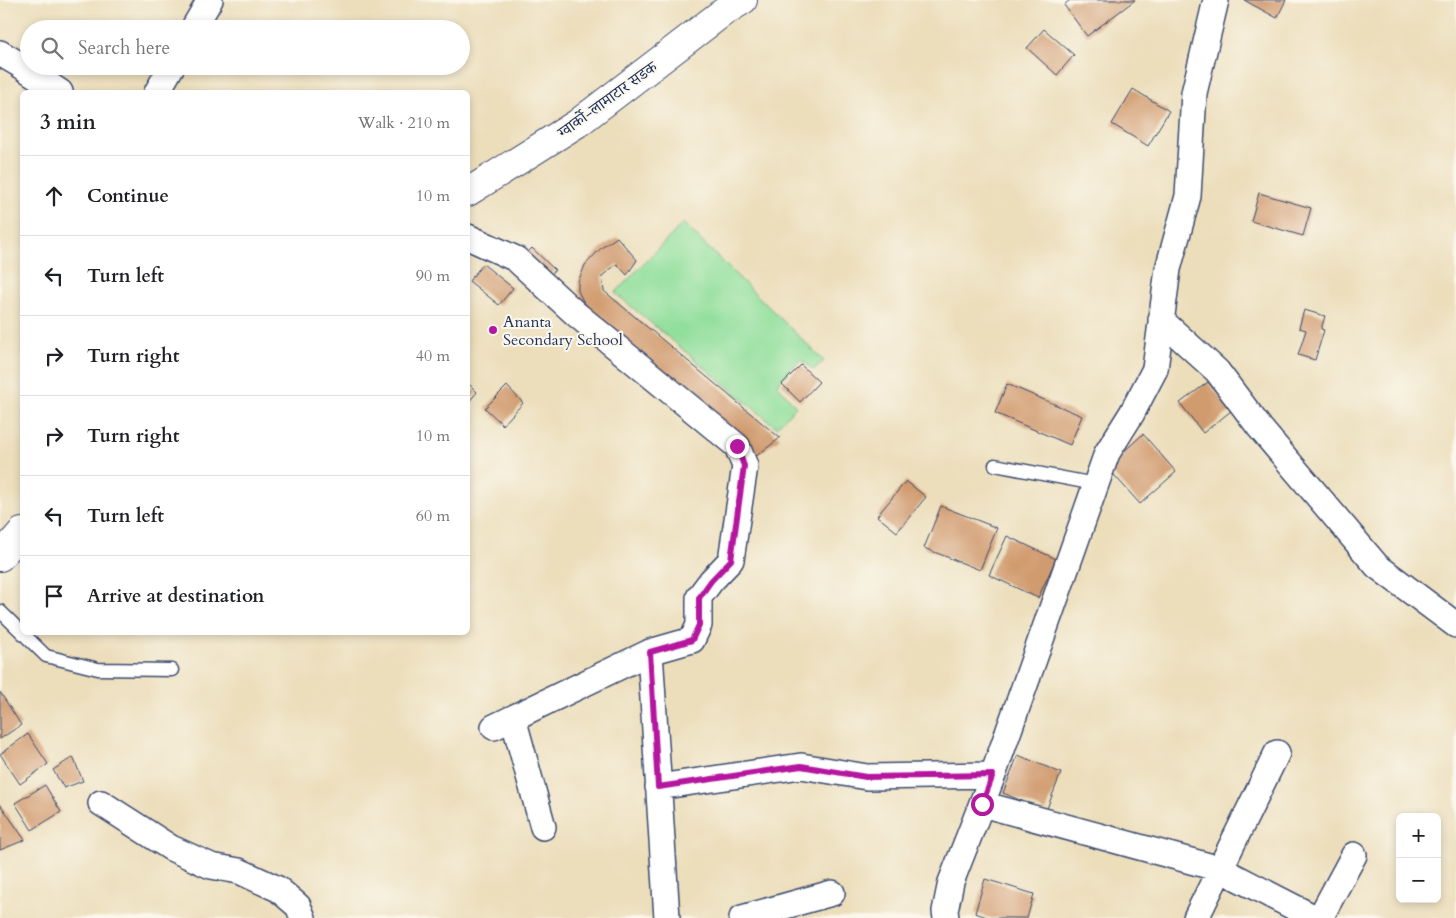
<!DOCTYPE html>
<meta charset="utf-8">
<style>
:root{--surface:#fff;--page:#f2f2f2;--text:#202124;--muted:#757577;--line:#e0e0e0}
body{margin:0;font-family:Cardo,"Noto Serif Devanagari",serif;background:var(--page);color:var(--text)}
.controls{position:absolute;right:15px;bottom:15px;display:grid;overflow:hidden;border-radius:8px;box-shadow:0 2px 8px #0003}
.controls button{width:45px;height:45px;display:grid;place-items:center;padding:0;border:0;border-bottom:1px solid var(--line);background:var(--surface);color:var(--text);font:25px sans-serif}
.stop{position:absolute;width:15px;height:15px;margin:-11px;border:4px solid #b5179e;border-radius:50%;background:#fff}
.stop.end{background:#b5179e;border-color:#fff;box-shadow:0 1px 5px #0008}
.list{margin:0;padding:0;list-style:none}
h2{display:flex;justify-content:space-between;align-items:center;height:65px;margin:0;padding:0 20px;font-size:21px}
h2 small{font-size:16px;font-weight:400;color:var(--muted)}
.list li{display:grid;grid-template-columns:32px 1fr auto;gap:15px;align-items:center;box-sizing:border-box;height:80px;padding:0 20px;border-top:1px solid var(--line)}
.list b{display:block;font-size:19px;white-space:nowrap}
.list em{font-size:16px;font-style:normal;color:var(--muted)}
.icon{flex:none;width:28px;height:28px;fill:none;stroke:currentColor;stroke-width:2;stroke-linecap:round;stroke-linejoin:round}
.map{position:relative;flex:none;width:1456px;height:918px;overflow:hidden}
.search{position:absolute;background:var(--surface);box-shadow:0 2px 8px #0003;left:20px;top:20px;width:450px;height:55px;display:flex;align-items:center;gap:12px;box-sizing:border-box;padding:0 18px;border-radius:28px;color:var(--muted);font-size:19px}
.panel{position:absolute;background:var(--surface);box-shadow:0 2px 8px #0003;left:20px;top:90px;width:450px;height:545px;border-radius:8px}
.map>svg:first-child{display:block}
</style>
<div class="map">
<svg width="1456" height="918" viewBox="0 0 1456 918">
<rect width="100%" height="100%" fill="#fbf7ec"/>
<filter id="ink" filterUnits="userSpaceOnUse"><feTurbulence type="fractalNoise" baseFrequency=".02" numOctaves="2"/><feDisplacementMap in="SourceGraphic" scale="10" xChannelSelector="R" yChannelSelector="G"/><feConvolveMatrix kernelMatrix="1 2 1 2 8 2 1 2 1" color-interpolation-filters="sRGB"/></filter>
<filter id="wash" filterUnits="userSpaceOnUse"><feTurbulence type="fractalNoise" baseFrequency=".0096" numOctaves="4" result="noise"/><feDisplacementMap in="SourceGraphic" scale="20" xChannelSelector="R" yChannelSelector="G"/><feGaussianBlur stdDeviation="1.12" result="paint"/><feColorMatrix in="noise" values="0 0 0 0 0 0 0 0 0 0 0 0 0 0 0 0 0 1.4 0 .05"/><feComposite in="paint" operator="in"/></filter>
<g filter="url(#wash)">
<rect width="100%" height="100%" fill="#ecdebb"/>
<path fill="#92df9c" stroke="#56877d" d="M 683,223 L 824,361 L 813,370 L 801,359 L 777,384 L 796,407 L 776,427 L 615,293 Z"/>
<g id="blocks">
<path fill="#d19b70" d="M 1070,0 L 1135,0 L 1087,36 L 1064,5 Z
M 1244,0 L 1286,0 L 1277,18 Z
M 1044,29 L 1074,55 L 1057,75 L 1027,48 Z
M 1133,89 L 1169,111 L 1148,146 L 1112,124 Z
M 1259,193 L 1311,208 L 1303,236 L 1251,221 Z
M 617,237 L 637,260 L 627,275 L 617,264 L 602,276 L 604,291 L 780,438 L 755,457 L 742,441 L 591,311 L 583,301 L 578,291 L 578,282 L 585,265 L 601,248 Z
M 532,248 L 555,270 L 547,279 L 524,256 Z
M 483,264 L 513,288 L 499,305 L 469,281 Z
M 1304,310 L 1325,316 L 1321,329 L 1324,330 L 1315,360 L 1298,355 L 1306,330 L 1299,328 Z
M 801,365 L 819,382 L 800,402 L 782,384 Z
M 1208,382 L 1231,411 L 1203,433 L 1180,403 Z
M 468,383 L 477,392 L 468,403 Z
M 1007,384 L 1082,416 L 1070,445 L 995,413 Z
M 507,386 L 523,403 L 503,425 L 485,408 Z
M 1143,434 L 1176,472 L 1140,504 L 1107,467 Z
M 906,481 L 926,497 L 897,532 L 877,516 Z
M 941,506 L 997,528 L 980,570 L 924,548 Z
M 1007,536 L 1056,559 L 1038,598 L 989,575 Z
M 0,692 L 21,725 L 0,739 Z
M 28,734 L 48,764 L 20,784 L 0,754 Z
M 1018,755 L 1061,773 L 1046,811 L 1003,793 Z
M 73,757 L 83,781 L 64,788 L 53,770 Z
M 45,785 L 61,812 L 32,830 L 15,803 Z
M 0,804 L 25,840 L 0,850 Z
M 985,879 L 1034,894 L 1027,918 L 990,918 L 975,913 Z"/>
</g>
</g>
<g filter="url(#ink)">
<use href="#blocks" fill-opacity="0" stroke="#3a496c" stroke-width="1"/>
<g fill="none" stroke-linecap="round" stroke-linejoin="round">
<defs>
<path id="lane" d="M 995,465 L 1095,484
M 0,611 L 46,656 L 98,669 L 172,670"/>
<path id="street" d="M 193,29 L 210,0
M 0,53 L 17,63 L 60,92
M 157,92 L 172,66
M 468,237 L 516,259 L 576,314 L 737,446 L 745,466 L 731,560 L 711,581 L 699,597 L 699,625 L 692,640 L 650,652 L 494,727
M 1161,320 L 1217,371 L 1260,428 L 1377,566 L 1456,625
M 650,652 L 667,918
M 513,718 L 543,827
M 658,787 L 801,766 L 867,777 L 993,775
M 101,803 L 171,848 L 211,866 L 239,871 L 278,889 L 298,906 L 303,918
M 982,804 L 1220,869 L 1315,918
M 742,918 L 832,893
M 946,918 L 945,911 L 951,882 L 993,775 L 1107,453 L 1132,413 L 1155,369 L 1168,269 L 1188,196 L 1194,93 L 1216,0
M 1196,918 L 1277,753
M 1320,918 L 1354,855"/>
<path id="secondary" d="M 468,192 L 578,123 L 722,13 L 743,0
M 0,557 L 22,532"/>
</defs>
<use href="#lane" stroke="#3a496c" stroke-width="15"/>
<use href="#street" stroke="#3a496c" stroke-width="28"/>
<use href="#secondary" stroke="#3a496c" stroke-width="30"/>
<use href="#lane" stroke="#fff" stroke-width="12"/>
<use href="#street" stroke="#fff" stroke-width="25"/>
<use href="#secondary" stroke="#fff" stroke-width="28"/>
</g>
</g>
<g fill="none" stroke-linecap="round" stroke-linejoin="round" filter="url(#ink)">
<path stroke="#b5179e" stroke-width="6" d="M 737,446 L 744,466 L 731,560 L 711,581 L 699,598 L 699,625 L 692,640 L 650,652 L 658,787 L 801,766 L 866,777 L 993,775 L 982,804"/>
</g>
<circle fill="#b5179e" stroke="#fbf7ec" stroke-width="2" cx="493" cy="330" r="5"/>
<g text-anchor="middle" stroke-width="4" stroke-linejoin="round" paint-order="stroke">
<g font-size="16" fill="#1b2f5e" stroke="#fbf7ec">
<text transform="translate(607 99) rotate(-36)" y="6">ग्वार्को-लामाटार सडक</text>
</g>
<g font-size="16" fill="#1b2f5e" stroke="#fbf7ec" text-anchor="start">
<text x="503" y="327">Ananta<tspan x="503" dy="18">Secondary School</tspan></text>
</g>
</g>
</svg>
<div class="controls">
<button>+</button>
<button>−</button>
</div>
<div class="stop" style="left:982px;top:804px"></div>
<div class="stop end" style="left:737px;top:446px"></div>
<div class="search"><svg class="icon" aria-label="search" viewBox="0 0 24 24"><circle cx="10" cy="10" r="6"/><path d="M15 15l6 6"/></svg>Search here</div>
<section class="panel">
<h2>3 min<small>Walk · 210 m</small></h2>
<ul class="list">
<li><svg class="icon" aria-label="ahead" viewBox="0 0 24 24"><path d="M12 20V5M6 11l6-6 6 6"/></svg><div><b>Continue</b></div><em>10 m</em></li>
<li><svg class="icon" aria-label="left" viewBox="0 0 24 24"><path d="M17 20v-9H6M10 6l-5 5 5 5"/></svg><div><b>Turn left</b></div><em>90 m</em></li>
<li><svg class="icon" aria-label="right" viewBox="0 0 24 24"><path d="M7 20v-9h11M14 6l5 5-5 5"/></svg><div><b>Turn right</b></div><em>40 m</em></li>
<li><svg class="icon" aria-label="right" viewBox="0 0 24 24"><path d="M7 20v-9h11M14 6l5 5-5 5"/></svg><div><b>Turn right</b></div><em>10 m</em></li>
<li><svg class="icon" aria-label="left" viewBox="0 0 24 24"><path d="M17 20v-9H6M10 6l-5 5 5 5"/></svg><div><b>Turn left</b></div><em>60 m</em></li>
<li><svg class="icon" aria-label="arrive" viewBox="0 0 24 24"><path d="M6 21V4h12l-3 4 3 4H6"/></svg><div><b>Arrive at destination</b></div></li>
</ul>
</section>
</div>
